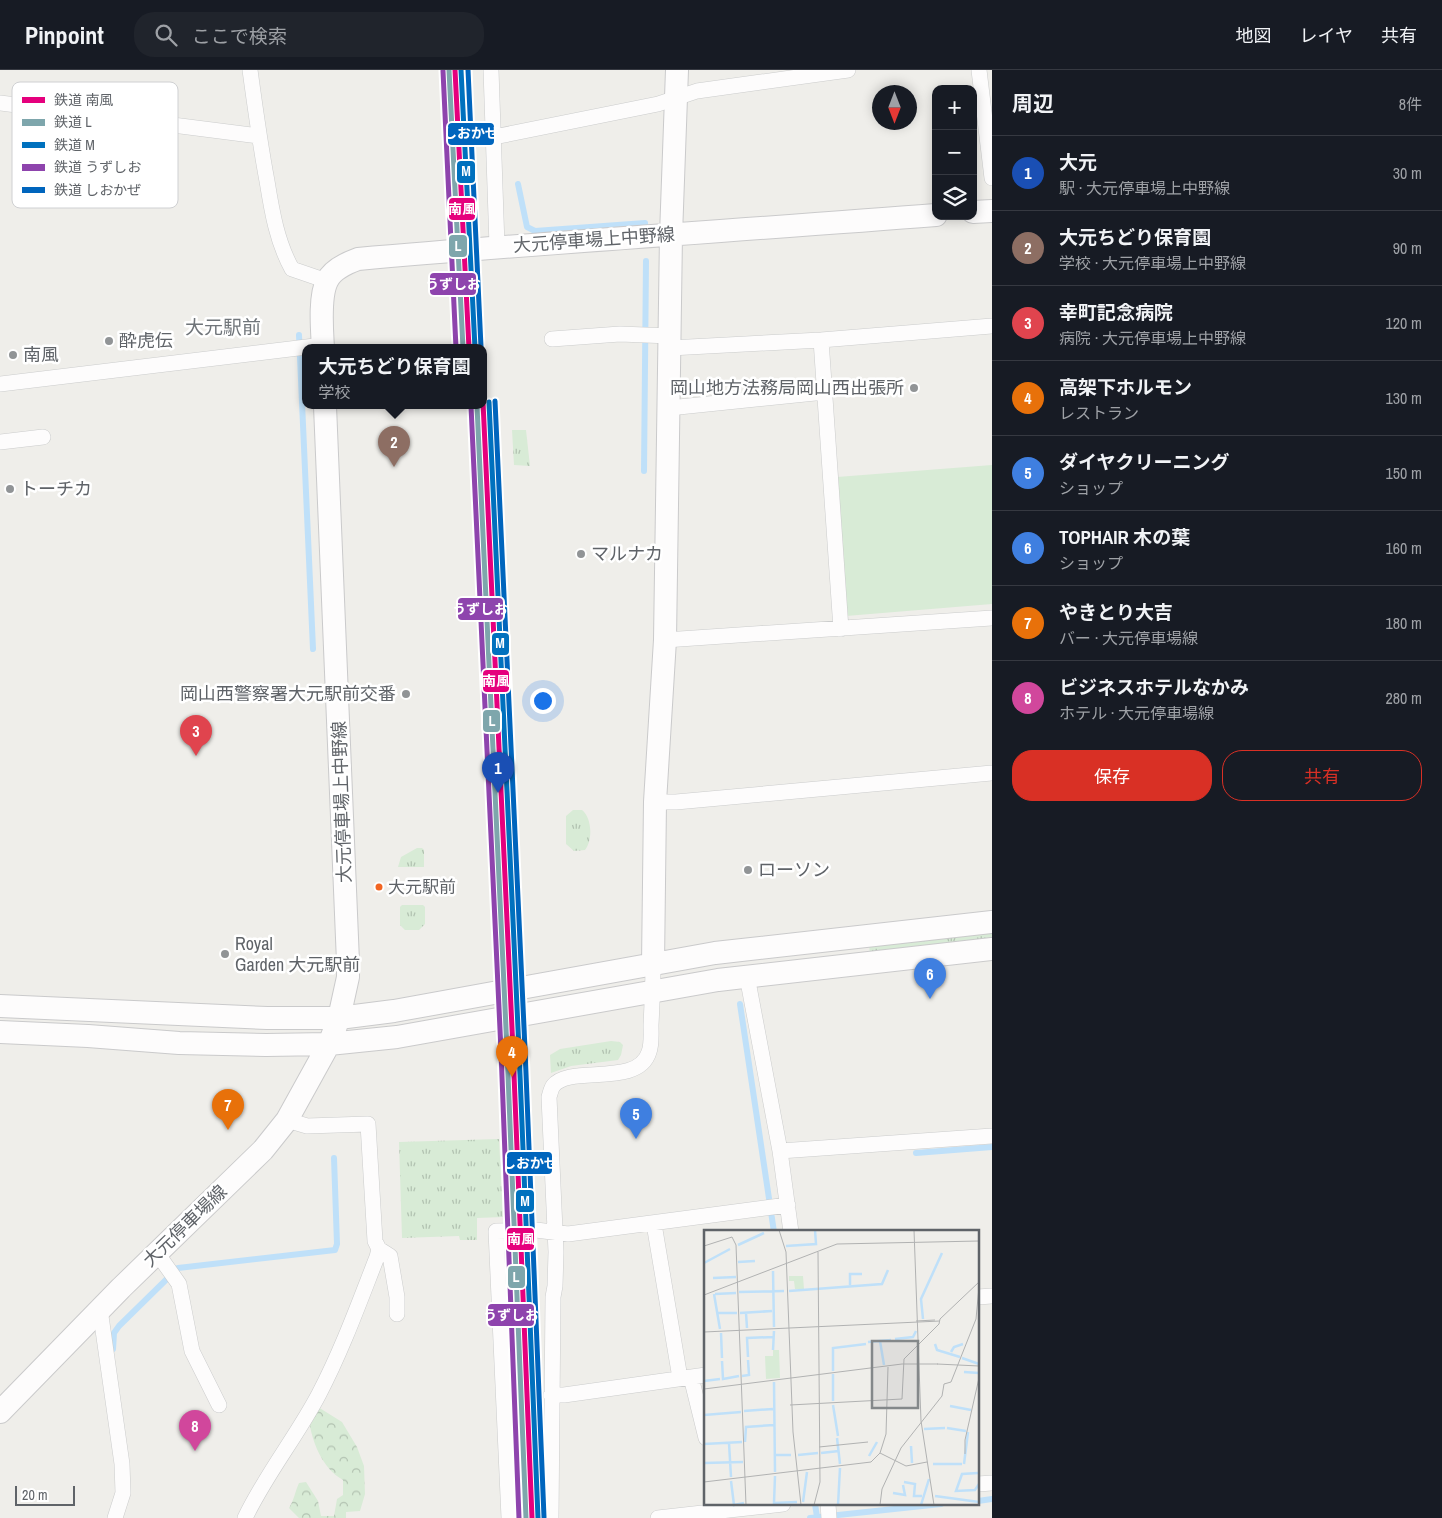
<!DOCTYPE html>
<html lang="ja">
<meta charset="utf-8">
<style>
:root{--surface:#171b24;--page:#20242c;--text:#f1f3f6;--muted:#9ea1a6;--line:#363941;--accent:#d93025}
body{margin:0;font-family:"Archivo Narrow","Noto Sans JP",sans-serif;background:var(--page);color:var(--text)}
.controls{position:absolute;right:15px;top:15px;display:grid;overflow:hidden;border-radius:10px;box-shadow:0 2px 12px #0003}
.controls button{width:45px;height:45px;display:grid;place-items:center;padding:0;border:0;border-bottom:1px solid var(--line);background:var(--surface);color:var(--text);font:25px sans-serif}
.compass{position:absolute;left:872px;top:15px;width:45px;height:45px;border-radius:50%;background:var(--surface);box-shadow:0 2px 12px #0003;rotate:180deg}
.scale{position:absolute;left:15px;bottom:12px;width:60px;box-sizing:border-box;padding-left:5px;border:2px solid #5f6368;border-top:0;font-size:14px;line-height:18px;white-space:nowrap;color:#5f6368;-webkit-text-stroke:4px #fff;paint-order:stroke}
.you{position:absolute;left:542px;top:630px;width:18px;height:18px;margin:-12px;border:4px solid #fff;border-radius:50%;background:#1a73e8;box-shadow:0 0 0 8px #1a73e833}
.badge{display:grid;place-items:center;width:32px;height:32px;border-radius:50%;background:var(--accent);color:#fff;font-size:16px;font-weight:700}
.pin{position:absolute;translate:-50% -41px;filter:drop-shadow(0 1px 2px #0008)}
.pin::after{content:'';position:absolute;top:26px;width:18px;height:15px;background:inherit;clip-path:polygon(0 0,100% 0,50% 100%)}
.popup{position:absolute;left:302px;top:274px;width:185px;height:65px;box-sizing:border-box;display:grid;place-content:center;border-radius:10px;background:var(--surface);filter:drop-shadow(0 1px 4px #0005);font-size:16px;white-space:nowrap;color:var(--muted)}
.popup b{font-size:19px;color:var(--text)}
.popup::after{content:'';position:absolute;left:50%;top:100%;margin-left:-10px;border:10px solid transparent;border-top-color:var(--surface)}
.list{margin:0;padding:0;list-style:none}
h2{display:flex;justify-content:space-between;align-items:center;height:65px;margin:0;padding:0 20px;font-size:21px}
h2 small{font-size:16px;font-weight:400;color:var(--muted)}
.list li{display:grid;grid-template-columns:32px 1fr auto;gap:15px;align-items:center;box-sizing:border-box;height:75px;padding:0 20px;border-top:1px solid var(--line)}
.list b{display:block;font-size:19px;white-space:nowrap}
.list p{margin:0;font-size:16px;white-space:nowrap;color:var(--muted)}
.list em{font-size:16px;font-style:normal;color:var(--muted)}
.actions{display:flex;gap:10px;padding:15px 20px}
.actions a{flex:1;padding:11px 0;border:1px solid var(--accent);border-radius:20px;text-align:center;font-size:18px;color:var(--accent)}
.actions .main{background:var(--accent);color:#fff}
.icon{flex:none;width:28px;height:28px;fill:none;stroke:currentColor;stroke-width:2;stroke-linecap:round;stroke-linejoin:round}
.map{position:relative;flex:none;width:992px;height:1448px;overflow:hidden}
header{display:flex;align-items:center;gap:30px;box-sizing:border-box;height:70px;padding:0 25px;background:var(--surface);border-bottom:1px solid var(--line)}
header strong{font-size:24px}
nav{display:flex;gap:28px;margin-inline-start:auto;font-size:18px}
.search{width:350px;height:45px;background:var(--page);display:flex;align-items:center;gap:12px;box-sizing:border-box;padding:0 18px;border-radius:20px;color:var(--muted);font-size:19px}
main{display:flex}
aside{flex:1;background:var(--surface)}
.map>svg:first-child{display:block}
</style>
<header>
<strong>Pinpoint</strong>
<div class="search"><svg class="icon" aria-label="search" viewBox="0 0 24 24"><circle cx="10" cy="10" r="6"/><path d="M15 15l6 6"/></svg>ここで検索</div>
<nav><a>地図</a><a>レイヤ</a><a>共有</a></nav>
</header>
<main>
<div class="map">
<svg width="992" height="1448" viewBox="0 0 992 1448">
<defs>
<pattern id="grass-tufts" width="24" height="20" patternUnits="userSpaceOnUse" patternTransform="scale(1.25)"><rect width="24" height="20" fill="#d8ebd6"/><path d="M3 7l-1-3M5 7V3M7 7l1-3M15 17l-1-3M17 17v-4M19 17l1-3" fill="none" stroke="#b2c2b1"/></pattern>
<pattern id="forest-crowns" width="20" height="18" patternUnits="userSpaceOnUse" patternTransform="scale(1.25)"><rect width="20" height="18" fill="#d8ebd6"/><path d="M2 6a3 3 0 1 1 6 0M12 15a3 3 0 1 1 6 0" fill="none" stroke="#b2c2b1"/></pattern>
</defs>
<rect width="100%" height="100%" fill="#efeeea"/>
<path fill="url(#grass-tufts)" d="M 512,360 L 526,360 L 530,396 L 514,395 Z
M 573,740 L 582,740 C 592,748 593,770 585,780 L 574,781 L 566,774 L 566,746 Z
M 417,778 L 422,778 L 424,780 L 424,797 L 398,797 L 401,787 Z
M 402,835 L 423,835 L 425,837 L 425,854 L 419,860 L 405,860 L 400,855 L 400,837 Z
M 992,861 L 992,870 L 870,884 L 869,875 Z
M 611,971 L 620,972 L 623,975 L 621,985 L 618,990 L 571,996 L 551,1003 L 550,985 L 560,979 Z
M 499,1069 L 503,1147 L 477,1148 L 477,1170 L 460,1170 L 459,1166 L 402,1168 L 399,1072 Z"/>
<path fill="url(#forest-crowns)" d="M 318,1337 L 342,1352 L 357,1377 L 364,1396 L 365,1424 L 360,1441 L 346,1442 L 346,1448 L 299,1448 L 289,1438 C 294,1430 295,1422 299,1413 L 306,1412 L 318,1431 L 321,1446 L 334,1446 L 337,1429 L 343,1425 L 343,1410 C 322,1398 312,1372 309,1350 Z"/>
<path fill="#d8ebd6" d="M 992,395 L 992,534 L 846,546 L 837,407 Z"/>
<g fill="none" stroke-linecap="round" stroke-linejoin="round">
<path stroke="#bfe0f9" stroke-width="6" d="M 518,114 L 527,157 L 535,161 L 645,153 L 645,155
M 299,265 L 313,579
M 644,401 L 646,191
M 740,934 L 774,1162
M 916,1083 L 992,1077
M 113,1279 L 114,1263 L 119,1256 L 178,1198 L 335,1180 L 337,1174 L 334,1088
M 978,1431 L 992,1429
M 815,1434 L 817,1447
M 810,1448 L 941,1434"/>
<defs>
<path id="street" d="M 250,0 C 255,37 260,74 267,111 C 272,142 277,172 292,199 L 327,211
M 491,0 L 497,176
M 979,0 L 992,108
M 0,33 L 259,66
M 494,67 L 658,34 L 697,21 L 848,0
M 552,269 L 620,264 L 670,266
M 821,270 L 841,559
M 670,278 L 821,270 L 992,256
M 0,314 L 323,275
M 669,338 L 825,322
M 0,372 L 43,367
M 665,570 L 992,548
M 655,732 L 676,732 L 992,703
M 747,906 L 780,1081 L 791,1162
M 780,1081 L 992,1066
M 654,1154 L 680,1308
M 379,1179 L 390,1186 L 397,1227 L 397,1244
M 157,1183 L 179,1214 L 192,1281 L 219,1335
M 978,1227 L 992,1226
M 100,1239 L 122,1394 L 123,1423 L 115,1448
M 691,1307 L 706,1368
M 551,1325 L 564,1325 L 706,1305
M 978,1414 L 992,1413
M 828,1434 L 829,1448
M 245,1448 C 266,1404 297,1366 319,1324 C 342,1280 359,1233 377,1187 L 379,1179 L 375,1171 L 368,1054 L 307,1056 L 287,1050
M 509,1448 L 496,1161 L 536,1160 L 568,1164 L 788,1135
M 551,1448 L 553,1227 L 555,1216 L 556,1182 L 549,1027 C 550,1024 551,1019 553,1016 C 569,994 638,1018 649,982 C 652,974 651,964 651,955 C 652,935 653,915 653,894
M 658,1448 L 783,1434"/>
<path id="secondary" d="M 973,142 L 992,141
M 323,278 C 322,260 319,227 327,211 C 332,200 347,193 358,189 C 551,172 743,160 936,145
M 653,894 L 655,732 L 665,570 L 671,165 L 677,0
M 0,936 L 267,948 L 339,948 L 394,941 L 715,883 L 992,852
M 0,962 L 88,966 L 179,973 L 266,975 L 329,974 L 397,967 L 718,910 L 992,879
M 0,1342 L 121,1218 L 263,1080 L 287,1050 L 329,974 L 339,948 L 348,907 L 348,892 L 325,336"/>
</defs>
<use href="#street" stroke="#cbcccc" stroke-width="16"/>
<use href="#secondary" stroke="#cacacb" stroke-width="24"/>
<use href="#street" stroke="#fdfcfc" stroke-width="15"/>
<use href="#secondary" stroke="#fdfcfc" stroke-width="22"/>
<defs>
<path id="rail-1" d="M 455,0 L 469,278
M 483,332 L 513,980 L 532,1448"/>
<path id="rail-2" d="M 449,0 L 463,278
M 477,336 L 507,980 L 526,1448"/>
<path id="rail-3" d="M 461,0 L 475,278
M 489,332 L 519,980 L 538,1448"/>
<path id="rail-4" d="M 443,1 L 456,278
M 471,336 L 501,981 L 519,1448"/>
<path id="rail-5" d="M 468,0 L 481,277
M 495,331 L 525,979 L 544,1447"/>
</defs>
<use href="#rail-1" stroke="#fff" stroke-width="9"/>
<use href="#rail-2" stroke="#fff" stroke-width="9"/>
<use href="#rail-3" stroke="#fff" stroke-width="9"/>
<use href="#rail-4" stroke="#fff" stroke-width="9"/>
<use href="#rail-5" stroke="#fff" stroke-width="9"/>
<use href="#rail-1" stroke="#e5007d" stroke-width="5"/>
<use href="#rail-2" stroke="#7ea6ac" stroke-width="5"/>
<use href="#rail-3" stroke="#0071be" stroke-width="5"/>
<use href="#rail-4" stroke="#8e44ad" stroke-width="5"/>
<use href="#rail-5" stroke="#0065bd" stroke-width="5"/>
</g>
<g fill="#919496" stroke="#fff" stroke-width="2">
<circle cx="109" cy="271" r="5"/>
<circle cx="13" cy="285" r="5"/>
<circle cx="914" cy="318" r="5"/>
<circle cx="10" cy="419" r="5"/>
<circle cx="581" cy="484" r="5"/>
<circle cx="406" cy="624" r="5"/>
<circle cx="748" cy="800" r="5"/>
<circle cx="225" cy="884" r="5"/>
</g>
<circle fill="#f26522" stroke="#fff" stroke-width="2" cx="379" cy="817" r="4.5"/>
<g text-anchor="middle" stroke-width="5" stroke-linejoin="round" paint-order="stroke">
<g font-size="17" fill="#5f6368" stroke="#fff" text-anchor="start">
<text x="388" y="823">大元駅前</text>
</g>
<g font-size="18" fill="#5f6368" stroke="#fff">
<text transform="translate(594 170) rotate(-4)" y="6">大元停車場上中野線</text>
<text transform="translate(342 732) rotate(-92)" y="6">大元停車場上中野線</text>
<text transform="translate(185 1156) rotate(-44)" y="6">大元停車場線</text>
</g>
<g font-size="18" fill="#5f6368" stroke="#fff" text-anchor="start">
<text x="119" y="277">酔虎伝</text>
<text x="23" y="291">南風</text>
<text x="904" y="324" text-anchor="end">岡山地方法務局岡山西出張所</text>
<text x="20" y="425">トーチカ</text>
<text x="591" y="490">マルナカ</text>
<text x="396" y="630" text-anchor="end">岡山西警察署大元駅前交番</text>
<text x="758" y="806">ローソン</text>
<text x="235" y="880">Royal<tspan x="235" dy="21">Garden 大元駅前</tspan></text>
</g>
<g font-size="19" fill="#70757a" stroke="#fff">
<text x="223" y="264">大元駅前</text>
</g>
</g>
<g transform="translate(704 1160)">
<rect width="275" height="275" fill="#efeeea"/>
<path d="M 85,46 L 99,46 L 100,59 L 91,59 L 90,51 L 85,51 ZM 69,120 L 75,120 L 76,148 L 62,149 L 61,126 L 69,126 Z" fill="#d8ebd6"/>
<path fill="none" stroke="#bfe0f9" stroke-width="2.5" d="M 34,15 L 60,3M 82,16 L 112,14 L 111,0M 34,32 L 51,31M 0,33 L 26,19M 69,41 L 70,97M 9,48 L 32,47M 146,55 L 146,44 L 158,44M 85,61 L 178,54 L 184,40M 35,62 L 80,61M 10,64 L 16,99M 11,64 L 32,63M 14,83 L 33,83M 36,83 L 68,81M 42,83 L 43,98M 219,89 L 217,69 L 238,23M 17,103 L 18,128M 191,109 L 209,107 L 212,101M 176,111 L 180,135M 164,112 L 187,110M 231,114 L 233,120 L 256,127M 69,120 L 70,101M 247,122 L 250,117 L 259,114M 44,127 L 43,108 L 70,107M 258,128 L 275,134M 18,131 L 19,149 L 35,146M 129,141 L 129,118 L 162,114M 260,142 L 275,143M 38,146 L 45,145 L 44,130M 0,151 L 16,149M 70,152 L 71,242M 129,171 L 129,144M 129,175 L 134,206M 246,176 L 267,180M 40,181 L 69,179M 0,185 L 37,182M 243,198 L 262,201M 220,199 L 241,198M 133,208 L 136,234M 41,212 L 42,197 L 70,195M 25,213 L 27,247M 0,214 L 38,212M 207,216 L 208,233M 117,223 L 135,221M 71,225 L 87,225M 94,225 L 114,223M 165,226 L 173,212M 0,233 L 39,232M 229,234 L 258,234M 260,234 L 264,202M 274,243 L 258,244 L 252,261 L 271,260 L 275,254M 71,246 L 70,273 L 93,272M 27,251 L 30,275 L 40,273M 200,252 L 211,254 L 210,266 L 218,266M 189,263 L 201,265 L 199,255M 231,266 L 275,272M 99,272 L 103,242M 134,275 L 136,238M 217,275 L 225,249"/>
<path fill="none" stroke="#b1b2b2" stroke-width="1" d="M 75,0 L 82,22 L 89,202 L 97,275M 210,0 L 217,191 L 230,275M 0,16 L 28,7 L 32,15 L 42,275M 0,65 L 133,14 L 275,11M 212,91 L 231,90M 0,102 L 236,91M 233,134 L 275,136M 0,159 L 198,134 L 234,134M 86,175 L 198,169 L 200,129 L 235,94 L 236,89 L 275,52M 115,217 L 164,212M 176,223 L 202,236 L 223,232M 261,224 L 261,210 L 275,148M 0,252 L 167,232 L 176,223 L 182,204 L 184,137M 110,275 L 116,252 L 114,22M 176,275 L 178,259 L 197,218 L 238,166 L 240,154 L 247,152 L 272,89 L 275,57"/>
<path fill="#84888a" fill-opacity="0.15" stroke="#84888a" stroke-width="2.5" d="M 168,111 L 214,111 L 214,178 L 168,178 Z"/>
<rect width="275" height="275" fill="none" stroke="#5f6368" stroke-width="2.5"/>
</g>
<rect x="12" y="12" width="166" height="126" rx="8" fill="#fff" stroke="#cfd0d2" stroke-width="1"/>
<rect x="22" y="27" width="23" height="6" fill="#e5007d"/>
<rect x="22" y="49" width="23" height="7" fill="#7ea6ac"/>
<rect x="22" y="72" width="23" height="6" fill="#0071be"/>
<rect x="22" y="94" width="23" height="7" fill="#8e44ad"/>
<rect x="22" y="117" width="23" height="6" fill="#0065bd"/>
<g font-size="14" fill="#5f6368">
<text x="54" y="35">鉄道 南風</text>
<text x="54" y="57">鉄道 L</text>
<text x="54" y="80">鉄道 M</text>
<text x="54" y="102">鉄道 うずしお</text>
<text x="54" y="125">鉄道 しおかぜ</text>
</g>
<g stroke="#fff" stroke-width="2">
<rect x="447" y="52" width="48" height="24" rx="5" fill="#0065bd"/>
<rect x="456" y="90" width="20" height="24" rx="5" fill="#0071be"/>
<rect x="448" y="127" width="28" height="24" rx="5" fill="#e5007d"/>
<rect x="448" y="164" width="20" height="24" rx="5" fill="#7ea6ac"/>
<rect x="429" y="202" width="48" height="24" rx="5" fill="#8e44ad"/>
<rect x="457" y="527" width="47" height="24" rx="5" fill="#8e44ad"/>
<rect x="491" y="562" width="19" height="24" rx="5" fill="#0071be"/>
<rect x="482" y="599" width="28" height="24" rx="5" fill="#e5007d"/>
<rect x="482" y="639" width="19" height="24" rx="5" fill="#7ea6ac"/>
<rect x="506" y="1081" width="47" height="24" rx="5" fill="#0065bd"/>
<rect x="515" y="1119" width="20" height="24" rx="5" fill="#0071be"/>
<rect x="506" y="1157" width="29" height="24" rx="5" fill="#e5007d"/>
<rect x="507" y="1195" width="19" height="24" rx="5" fill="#7ea6ac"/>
<rect x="487" y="1233" width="48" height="24" rx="5" fill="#8e44ad"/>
</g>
<g font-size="14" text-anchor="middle" font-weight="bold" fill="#fff">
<text x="471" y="68">しおかぜ</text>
<text x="466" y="106">M</text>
<text x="462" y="144">南風</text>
<text x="458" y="181">L</text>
<text x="453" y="219">うずしお</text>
<text x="480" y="544">うずしお</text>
<text x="500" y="578">M</text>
<text x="496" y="616">南風</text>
<text x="492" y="656">L</text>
<text x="530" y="1098">しおかぜ</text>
<text x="525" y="1136">M</text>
<text x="521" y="1174">南風</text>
<text x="516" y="1212">L</text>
<text x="511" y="1250">うずしお</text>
</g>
</svg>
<div class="controls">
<button>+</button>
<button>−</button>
<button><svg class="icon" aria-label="layers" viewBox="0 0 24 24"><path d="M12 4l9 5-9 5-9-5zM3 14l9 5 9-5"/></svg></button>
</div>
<svg class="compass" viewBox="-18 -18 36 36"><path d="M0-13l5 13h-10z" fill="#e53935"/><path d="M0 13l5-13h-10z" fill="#9ea1a6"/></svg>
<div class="scale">20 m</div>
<div class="you"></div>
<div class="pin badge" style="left:498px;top:723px;background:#1a4fb4">1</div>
<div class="pin badge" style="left:394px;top:397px;background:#8d6e63">2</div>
<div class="popup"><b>大元ちどり保育園</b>学校</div>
<div class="pin badge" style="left:196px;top:686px;background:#e0444e">3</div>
<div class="pin badge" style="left:512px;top:1007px;background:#e8710a">4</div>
<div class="pin badge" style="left:636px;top:1069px;background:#3f7fe0">5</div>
<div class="pin badge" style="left:930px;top:929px;background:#3f7fe0">6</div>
<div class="pin badge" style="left:228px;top:1060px;background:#e8710a">7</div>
<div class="pin badge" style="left:195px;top:1381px;background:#d1479c">8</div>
</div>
<aside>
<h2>周辺<small>8件</small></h2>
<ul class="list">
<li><span class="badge" style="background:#1a4fb4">1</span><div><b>大元</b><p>駅 · 大元停車場上中野線</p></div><em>30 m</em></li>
<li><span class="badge" style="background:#8d6e63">2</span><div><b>大元ちどり保育園</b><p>学校 · 大元停車場上中野線</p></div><em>90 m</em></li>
<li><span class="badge" style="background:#e0444e">3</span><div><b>幸町記念病院</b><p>病院 · 大元停車場上中野線</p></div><em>120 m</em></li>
<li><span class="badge" style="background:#e8710a">4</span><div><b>高架下ホルモン</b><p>レストラン</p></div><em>130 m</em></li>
<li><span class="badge" style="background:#3f7fe0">5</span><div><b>ダイヤクリーニング</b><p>ショップ</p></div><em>150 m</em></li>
<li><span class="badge" style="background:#3f7fe0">6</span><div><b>TOPHAIR 木の葉</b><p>ショップ</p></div><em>160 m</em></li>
<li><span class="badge" style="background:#e8710a">7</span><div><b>やきとり大吉</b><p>バー · 大元停車場線</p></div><em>180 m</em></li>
<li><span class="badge" style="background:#d1479c">8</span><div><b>ビジネスホテルなかみ</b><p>ホテル · 大元停車場線</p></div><em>280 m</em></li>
</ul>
<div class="actions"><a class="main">保存</a><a>共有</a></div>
</aside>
</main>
